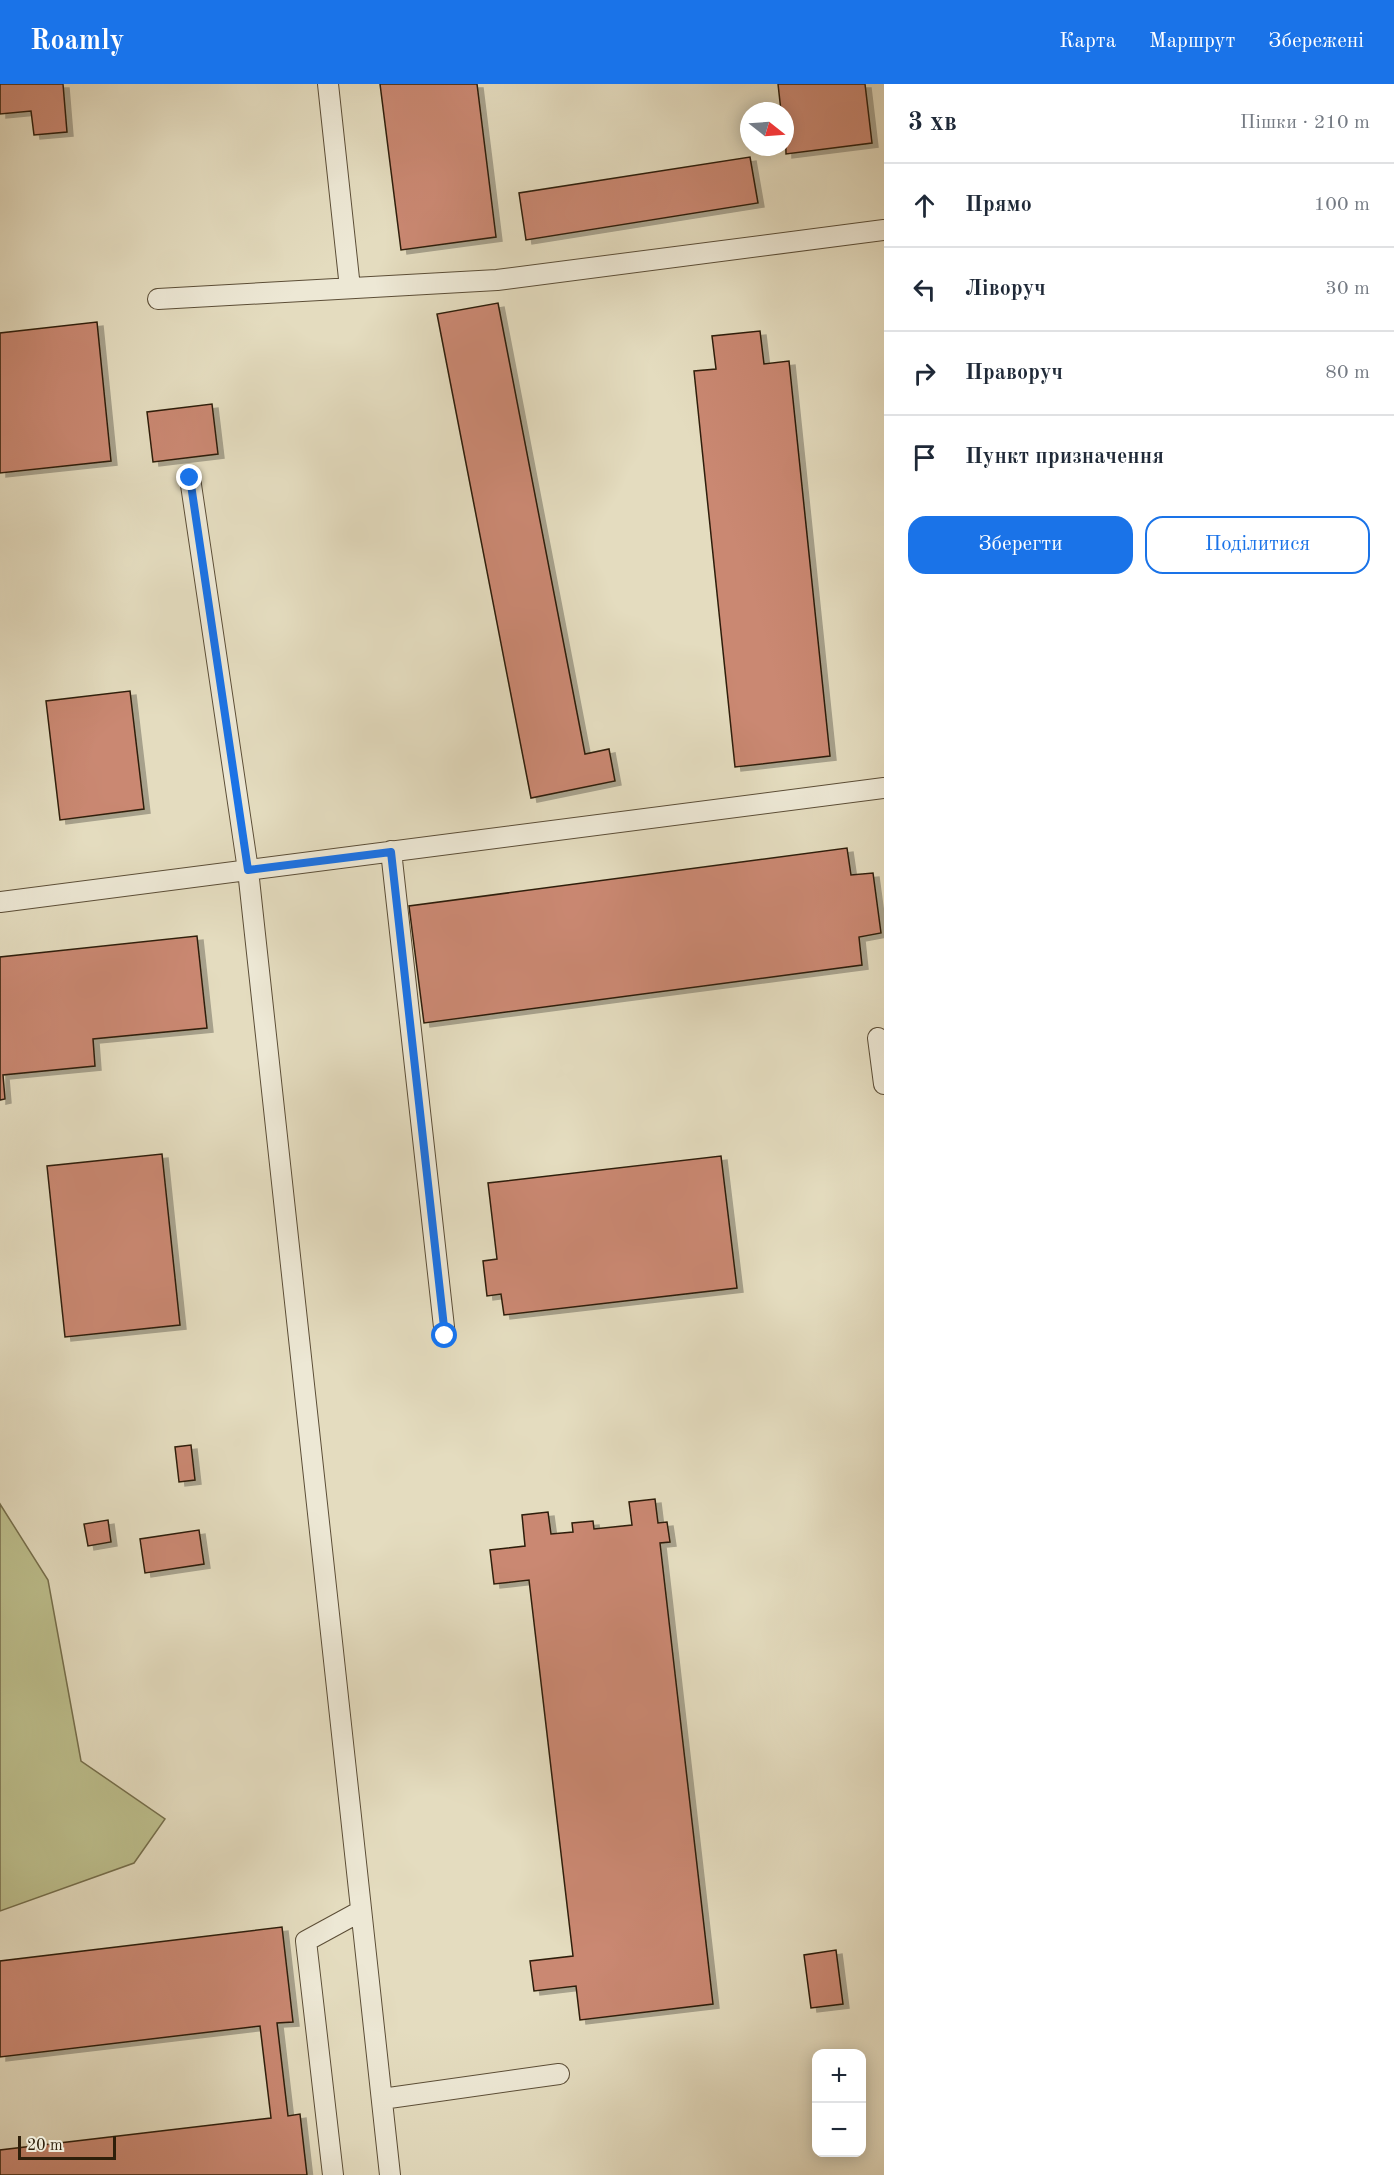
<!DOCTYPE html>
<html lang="uk">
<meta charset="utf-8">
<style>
:root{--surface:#fff;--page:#f2f2f3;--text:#1f2937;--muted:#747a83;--line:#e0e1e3;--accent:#1a73e8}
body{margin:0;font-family:"Old Standard TT",serif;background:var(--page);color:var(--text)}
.controls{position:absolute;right:18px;bottom:18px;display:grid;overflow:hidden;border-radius:12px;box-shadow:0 3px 15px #0003}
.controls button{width:54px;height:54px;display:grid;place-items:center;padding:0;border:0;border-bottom:2px solid var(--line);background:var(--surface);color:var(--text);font:30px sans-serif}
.compass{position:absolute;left:740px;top:18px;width:54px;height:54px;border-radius:50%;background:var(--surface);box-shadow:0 3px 15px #0003;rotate:107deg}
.scale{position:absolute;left:18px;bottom:15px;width:98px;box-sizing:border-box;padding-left:6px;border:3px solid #2e1f0a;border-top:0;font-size:16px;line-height:21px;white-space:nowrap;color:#2e1f0a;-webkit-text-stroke:4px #ede8d5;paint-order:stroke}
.stop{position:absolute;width:18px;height:18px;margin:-14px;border:4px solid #1a73e8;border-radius:50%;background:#fff}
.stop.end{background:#1a73e8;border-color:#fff;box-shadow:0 2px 6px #0008}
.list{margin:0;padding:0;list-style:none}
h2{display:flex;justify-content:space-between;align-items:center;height:78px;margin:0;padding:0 24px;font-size:26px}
h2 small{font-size:20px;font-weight:400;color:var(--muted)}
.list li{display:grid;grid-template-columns:39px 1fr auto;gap:18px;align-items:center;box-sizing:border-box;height:84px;padding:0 24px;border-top:2px solid var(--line)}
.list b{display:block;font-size:22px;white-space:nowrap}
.list em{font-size:20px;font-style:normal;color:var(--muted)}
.actions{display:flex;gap:12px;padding:18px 24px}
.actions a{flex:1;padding:14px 0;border:2px solid var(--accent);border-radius:18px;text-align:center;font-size:21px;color:var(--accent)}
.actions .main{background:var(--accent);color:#fff}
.icon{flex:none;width:33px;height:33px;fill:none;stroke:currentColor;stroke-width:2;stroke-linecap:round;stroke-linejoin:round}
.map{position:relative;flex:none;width:884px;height:2091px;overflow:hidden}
header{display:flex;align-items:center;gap:36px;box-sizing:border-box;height:84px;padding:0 30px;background:var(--accent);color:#fff}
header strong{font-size:28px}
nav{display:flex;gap:33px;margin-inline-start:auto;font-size:21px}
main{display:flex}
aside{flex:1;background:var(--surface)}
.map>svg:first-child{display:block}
</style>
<header>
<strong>Roamly</strong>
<nav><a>Карта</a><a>Маршрут</a><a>Збережені</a></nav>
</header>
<main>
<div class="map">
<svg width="884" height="2091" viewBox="0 0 884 2091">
<defs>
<filter id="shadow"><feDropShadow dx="6" dy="4" stdDeviation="0" flood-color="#0004"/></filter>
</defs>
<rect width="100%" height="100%" fill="#e4dcbf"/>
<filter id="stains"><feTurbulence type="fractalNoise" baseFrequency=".00333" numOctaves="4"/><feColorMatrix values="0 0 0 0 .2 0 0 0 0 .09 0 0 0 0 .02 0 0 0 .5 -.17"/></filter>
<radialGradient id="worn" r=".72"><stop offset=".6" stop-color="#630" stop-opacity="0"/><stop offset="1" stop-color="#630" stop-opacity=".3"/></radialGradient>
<path fill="#bcbe8c" stroke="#756e4b" stroke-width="1.5" d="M 0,1420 L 48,1496 L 81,1677 L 165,1735 L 134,1779 L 0,1827 Z"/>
<path fill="#ca8872" stroke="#2e1f0a" stroke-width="1.5" filter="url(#shadow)" d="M 0,0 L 63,0 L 67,48 L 34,51 L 31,27 L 0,30 Z
M 380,0 L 477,0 L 496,153 L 401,166 Z
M 778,0 L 865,0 L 872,59 L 786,70 L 785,27 L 781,27 Z
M 750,73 L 758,119 L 526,156 L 519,109 Z
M 498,219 L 585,670 L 609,665 L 615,697 L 531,714 L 437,230 Z
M 97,238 L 111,377 L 0,389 L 0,249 Z
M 760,247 L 764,280 L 789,277 L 830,672 L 735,683 L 694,287 L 716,285 L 712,252 Z
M 212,320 L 218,370 L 153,378 L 147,328 Z
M 130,607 L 144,725 L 60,736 L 46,617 Z
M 847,764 L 851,791 L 873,789 L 881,849 L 859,853 L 862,881 L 424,939 L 409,822 Z
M 197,852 L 207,944 L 93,955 L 95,982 L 3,991 L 5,1015 L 0,1016 L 0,873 Z
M 162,1070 L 180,1241 L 65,1253 L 47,1082 Z
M 721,1072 L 737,1204 L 504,1231 L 501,1210 L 487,1212 L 483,1177 L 497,1175 L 488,1099 Z
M 191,1361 L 195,1396 L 179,1398 L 175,1363 Z
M 655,1415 L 658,1439 L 667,1438 L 670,1458 L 660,1459 L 713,1920 L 580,1936 L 576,1902 L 534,1907 L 530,1877 L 573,1872 L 529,1496 L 494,1500 L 490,1466 L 525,1462 L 522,1431 L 548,1428 L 551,1450 L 573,1448 L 572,1439 L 593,1437 L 594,1445 L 632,1441 L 629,1418 Z
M 108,1436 L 111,1458 L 88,1462 L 84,1440 Z
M 199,1446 L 204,1480 L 145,1489 L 140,1455 Z
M 282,1843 L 293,1938 L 277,1939 L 288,2032 L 300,2030 L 307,2091 L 0,2091 L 0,2066 L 271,2034 L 260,1942 L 0,1973 L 0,1877 Z
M 836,1866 L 843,1920 L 811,1924 L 804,1871 Z"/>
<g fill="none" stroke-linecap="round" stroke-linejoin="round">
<defs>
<path id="lane" d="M 328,0 L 350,204
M 158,215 L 497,196 L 884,146
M 190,394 L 248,786 L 390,2091
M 391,767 L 445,1252
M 0,818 L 884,704
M 878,954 L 884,1000
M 382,2015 L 559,1990
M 333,2091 L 306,1857 L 361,1827"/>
</defs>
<use href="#lane" stroke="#5c4e37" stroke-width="22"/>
<use href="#lane" stroke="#ede8d5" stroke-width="20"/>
</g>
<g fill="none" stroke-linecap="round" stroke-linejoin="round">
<path stroke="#1a73e8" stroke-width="8" d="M 190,394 L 248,786 L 391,768 L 445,1252"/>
</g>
<rect width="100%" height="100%" filter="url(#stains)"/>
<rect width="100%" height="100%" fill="url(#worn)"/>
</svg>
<div class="controls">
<button>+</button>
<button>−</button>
</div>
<svg class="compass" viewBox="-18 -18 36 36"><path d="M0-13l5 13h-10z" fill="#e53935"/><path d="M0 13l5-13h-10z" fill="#747a83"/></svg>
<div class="scale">20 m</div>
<div class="stop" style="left:445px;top:1252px"></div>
<div class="stop end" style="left:190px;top:394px"></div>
</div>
<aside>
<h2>3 хв<small>Пішки · 210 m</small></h2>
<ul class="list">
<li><svg class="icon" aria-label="ahead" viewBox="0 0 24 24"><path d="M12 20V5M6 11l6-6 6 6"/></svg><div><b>Прямо</b></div><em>100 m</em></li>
<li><svg class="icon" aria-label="left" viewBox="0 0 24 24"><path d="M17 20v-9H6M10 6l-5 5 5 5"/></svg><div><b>Ліворуч</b></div><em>30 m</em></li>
<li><svg class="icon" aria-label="right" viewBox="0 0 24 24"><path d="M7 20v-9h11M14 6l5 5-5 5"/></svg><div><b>Праворуч</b></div><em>80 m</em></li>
<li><svg class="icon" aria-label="arrive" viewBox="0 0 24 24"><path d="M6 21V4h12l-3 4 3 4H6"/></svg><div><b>Пункт призначення</b></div></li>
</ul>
<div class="actions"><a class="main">Зберегти</a><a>Поділитися</a></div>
</aside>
</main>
